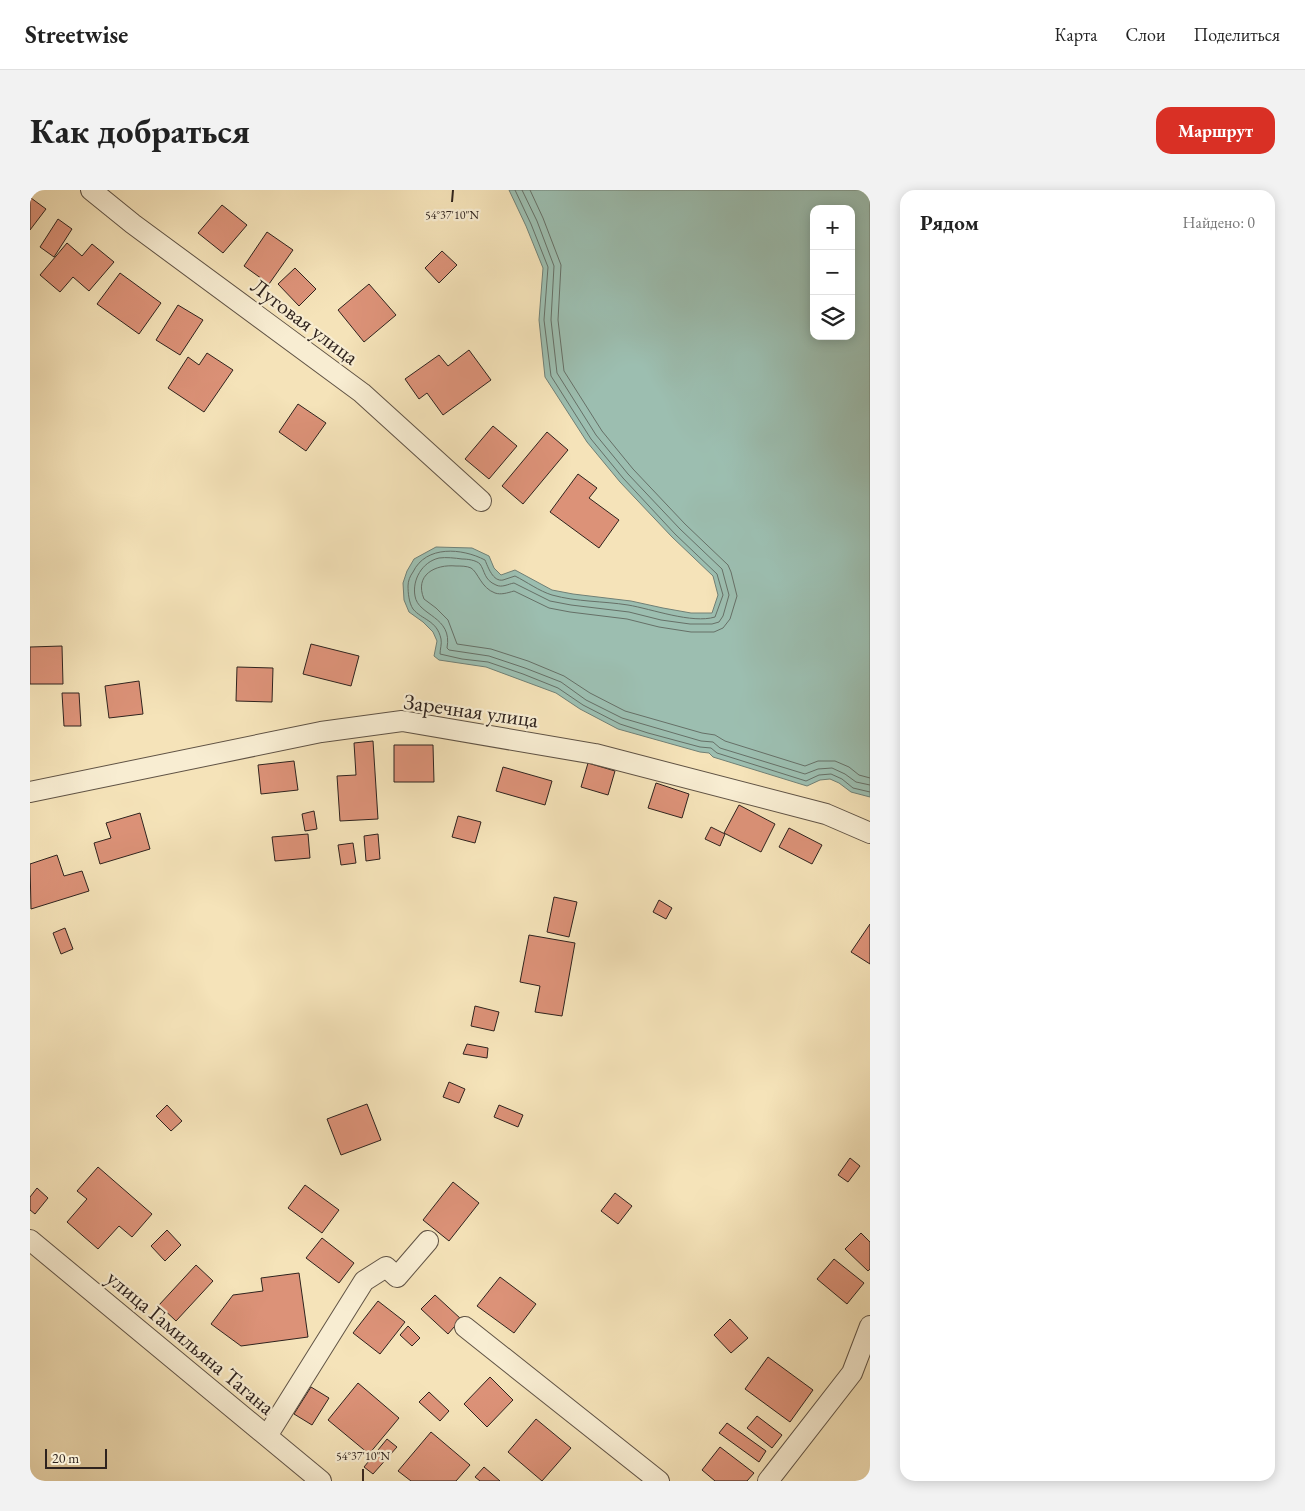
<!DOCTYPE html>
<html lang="ru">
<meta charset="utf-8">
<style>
:root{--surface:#fff;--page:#f2f2f2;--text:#222;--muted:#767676;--line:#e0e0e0;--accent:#d93025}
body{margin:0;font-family:"EB Garamond",serif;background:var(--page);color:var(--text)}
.controls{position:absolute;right:15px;top:15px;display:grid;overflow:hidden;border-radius:10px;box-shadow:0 2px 12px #0003}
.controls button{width:45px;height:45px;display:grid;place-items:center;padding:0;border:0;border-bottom:1px solid var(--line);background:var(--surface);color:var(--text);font:25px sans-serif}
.scale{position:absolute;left:15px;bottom:12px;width:62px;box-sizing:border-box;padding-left:5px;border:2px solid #2f231e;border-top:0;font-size:14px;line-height:18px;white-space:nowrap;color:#2f231e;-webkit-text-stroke:4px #f8edd2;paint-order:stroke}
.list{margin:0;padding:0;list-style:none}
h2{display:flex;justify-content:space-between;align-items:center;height:65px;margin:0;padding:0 20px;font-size:21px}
h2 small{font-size:16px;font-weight:400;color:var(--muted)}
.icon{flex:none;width:28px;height:28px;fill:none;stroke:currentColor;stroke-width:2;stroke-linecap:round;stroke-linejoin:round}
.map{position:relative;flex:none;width:840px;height:1291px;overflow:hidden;border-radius:15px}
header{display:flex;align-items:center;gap:30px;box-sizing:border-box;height:70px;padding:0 25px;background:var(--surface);border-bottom:1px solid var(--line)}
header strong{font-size:24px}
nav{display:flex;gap:28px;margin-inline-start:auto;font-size:18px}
.intro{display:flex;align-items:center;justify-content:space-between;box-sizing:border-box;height:120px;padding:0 30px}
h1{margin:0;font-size:35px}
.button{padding:12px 22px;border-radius:15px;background:var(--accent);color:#fff;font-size:18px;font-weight:700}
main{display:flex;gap:30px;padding:0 30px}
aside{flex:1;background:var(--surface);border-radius:15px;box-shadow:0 2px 12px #0003}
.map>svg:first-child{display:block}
</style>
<header>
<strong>Streetwise</strong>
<nav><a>Карта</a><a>Слои</a><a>Поделиться</a></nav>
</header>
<div class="intro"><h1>Как добраться</h1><a class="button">Маршрут</a></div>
<main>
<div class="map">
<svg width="840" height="1291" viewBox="0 0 840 1291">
<rect width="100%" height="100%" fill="#f5e3b9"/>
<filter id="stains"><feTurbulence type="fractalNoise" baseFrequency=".004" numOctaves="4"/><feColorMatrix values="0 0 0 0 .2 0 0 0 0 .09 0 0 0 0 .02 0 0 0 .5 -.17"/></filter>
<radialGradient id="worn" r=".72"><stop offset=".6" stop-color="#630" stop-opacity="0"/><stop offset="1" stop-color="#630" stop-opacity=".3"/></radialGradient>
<path fill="#9cbeb0" stroke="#708076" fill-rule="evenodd" d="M 479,0 L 840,0 L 840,607 L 821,602 L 809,593 L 800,589 L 790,590 L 777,596 L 683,567 L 679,563 L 670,562 L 588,539 L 550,519 L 526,503 L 456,477 L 409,470 L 404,466 L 407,451 L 403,442 L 393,432 L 379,422 L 374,410 L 373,393 L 377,381 L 384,369 L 406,357 L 442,358 L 459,366 L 464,378 L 471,385 L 485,380 L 522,400 L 543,404 L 601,411 L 633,418 L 661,423 L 682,423 L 688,405 L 683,386 L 642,347 L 590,292 L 557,252 L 515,187 L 509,130 L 513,78 L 496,36 ZM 784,19 L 821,19 L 821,146 L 784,146 Z"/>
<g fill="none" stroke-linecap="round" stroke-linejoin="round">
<path stroke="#667067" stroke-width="1" d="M 485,0 L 501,34 L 518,77 L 514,130 L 521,186 L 561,249 L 593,288 L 645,344 L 687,384 L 693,405 L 685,427 C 662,434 622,419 598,415 C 573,411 547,412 522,405 C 509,401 497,392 485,386 C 481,387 477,389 473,390 C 463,392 458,377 455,370 C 432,358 396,355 383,382 C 380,386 378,391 378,396 C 378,403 379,413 383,419 C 392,430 407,430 411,449 C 412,454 410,459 410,464 L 432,469 L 458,472 L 493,484 L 528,498 L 553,515 L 590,534 L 618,543 L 670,557 L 681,558 L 687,563 L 776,591 L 789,585 L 801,584 L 812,589 L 823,598 L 840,602
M 492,0 L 507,31 L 524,76 L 521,130 L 527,183 L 566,245 L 598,284 L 650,339 L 692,379 L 699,405 L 693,426 L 689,432 L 682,434 L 660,434 L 631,430 L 599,422 L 541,415 L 520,411 L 484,393 C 478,394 472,398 466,395 C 454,390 455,381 450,374 C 446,370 437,369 432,369 C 425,368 416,367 409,368 C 392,372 382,390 385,406 C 388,426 423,426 417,458 L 419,460 L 459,466 L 495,478 L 531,492 L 556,510 L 592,528 L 671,551 L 683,552 L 690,558 L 775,584 L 788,579 L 802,578 L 815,584 L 826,592 L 840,595
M 500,0 L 513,28 L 531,75 L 528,130 L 534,181 L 572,241 L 603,279 L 655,334 L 698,375 L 701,382 L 707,406 L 700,429 L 693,438 L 684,442 L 661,442 L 629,437 L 597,429 L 540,422 L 519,418 L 484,401 C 477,403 471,405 465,403 C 451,398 448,382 441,378 C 437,376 431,376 426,376 C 405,374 384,385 394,409 L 406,418 L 418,430 L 427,454 L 461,459 L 498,471 L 534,486 L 560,503 L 595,521 L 672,543 L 685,545 L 695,551 L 775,576 L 788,571 L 805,571 L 819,577 L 829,585 L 840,588"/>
</g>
<path fill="#dc9278" stroke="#2f231e" d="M 1,8 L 16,19 L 0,40 L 0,10 Z
M 192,15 L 217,35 L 193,63 L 168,43 Z
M 28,29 L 42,39 L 24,67 L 10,57 Z
M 237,42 L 263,60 L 239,94 L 214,76 Z
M 37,53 L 52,66 L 62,54 L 84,72 L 59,101 L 43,87 L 30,102 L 10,85 Z
M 412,61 L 427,75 L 409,93 L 395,78 Z
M 265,78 L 286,99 L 269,116 L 248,94 Z
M 90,83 L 131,113 L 109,144 L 67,114 Z
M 339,94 L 366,125 L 334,152 L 308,120 Z
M 148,115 L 173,130 L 150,165 L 126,150 Z
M 439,160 L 461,190 L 413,225 L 397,203 L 389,209 L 375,189 L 409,165 L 418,176 Z
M 177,163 L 203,180 L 174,222 L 138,198 L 158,167 L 169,175 Z
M 268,214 L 296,233 L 276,261 L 249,242 Z
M 463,236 L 487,256 L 459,289 L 435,269 Z
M 517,242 L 538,260 L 493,314 L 472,296 Z
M 548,284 L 567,298 L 559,308 L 589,330 L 569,358 L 520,322 Z
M 281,454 L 329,466 L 321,496 L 273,484 Z
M 32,456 L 33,494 L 0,494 L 0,457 Z
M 207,477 L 243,478 L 242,512 L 206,511 Z
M 109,491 L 113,524 L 79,528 L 75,496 Z
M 32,503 L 49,503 L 51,536 L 34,536 Z
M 343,551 L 348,629 L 310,631 L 307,586 L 326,585 L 324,553 Z
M 364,555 L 403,555 L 404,592 L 364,592 Z
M 264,571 L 268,600 L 231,604 L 228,575 Z
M 558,573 L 585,581 L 578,605 L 551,597 Z
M 473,577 L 522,591 L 515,615 L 466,601 Z
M 626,593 L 659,604 L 652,628 L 618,618 Z
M 709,615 L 745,634 L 731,662 L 694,643 Z
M 284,621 L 287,639 L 275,641 L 272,624 Z
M 110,623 L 120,659 L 70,674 L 64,653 L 81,648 L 76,633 Z
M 428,626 L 451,632 L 445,653 L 422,647 Z
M 681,637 L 695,644 L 690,656 L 675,649 Z
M 759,638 L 792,655 L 782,674 L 749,657 Z
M 278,644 L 280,668 L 245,671 L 242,647 Z
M 348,644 L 350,669 L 336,671 L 334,646 Z
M 323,653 L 326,673 L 311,675 L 308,655 Z
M 27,665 L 34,686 L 52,681 L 59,701 L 1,719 L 0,674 Z
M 524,707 L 547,712 L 539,747 L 517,742 Z
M 629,710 L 642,718 L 636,729 L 623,722 Z
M 840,734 L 840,774 L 821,762 Z
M 35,738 L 43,759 L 31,764 L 23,743 Z
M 499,745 L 545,753 L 532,826 L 505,822 L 510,796 L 490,792 Z
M 445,816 L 469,822 L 464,841 L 441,836 Z
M 437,854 L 458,858 L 457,868 L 433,864 Z
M 419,892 L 435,899 L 429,913 L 413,907 Z
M 337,914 L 351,950 L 311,965 L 297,929 Z
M 137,915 L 152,931 L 141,941 L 126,926 Z
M 469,915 L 493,925 L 488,937 L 464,927 Z
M 820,968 L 830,976 L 818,992 L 808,985 Z
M 68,977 L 122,1024 L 102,1047 L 89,1036 L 68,1059 L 37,1032 L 57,1009 L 47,1001 Z
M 423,992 L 449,1013 L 419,1051 L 393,1030 Z
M 275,995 L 309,1020 L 292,1043 L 258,1018 Z
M 7,998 L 18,1008 L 5,1024 L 0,1020 L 0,1007 Z
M 585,1003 L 602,1016 L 588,1034 L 571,1021 Z
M 137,1040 L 151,1055 L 135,1071 L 121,1056 Z
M 831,1043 L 840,1052 L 840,1079 L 838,1081 L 815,1059 Z
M 292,1048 L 324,1073 L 309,1093 L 276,1068 Z
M 804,1069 L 834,1093 L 817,1114 L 787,1089 Z
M 166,1075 L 183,1091 L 146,1131 L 129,1115 Z
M 269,1083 L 278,1147 L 211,1156 L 181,1134 L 203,1105 L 233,1101 L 231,1088 Z
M 470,1087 L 506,1114 L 484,1143 L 447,1116 Z
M 405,1105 L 431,1129 L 418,1144 L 391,1119 Z
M 348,1111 L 375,1132 L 350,1164 L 323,1143 Z
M 700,1129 L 718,1148 L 701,1163 L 684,1145 Z
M 378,1136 L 390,1148 L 382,1156 L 370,1145 Z
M 738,1167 L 783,1200 L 760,1232 L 715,1199 Z
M 460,1187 L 483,1210 L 457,1237 L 434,1214 Z
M 328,1193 L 369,1228 L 339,1264 L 298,1230 Z
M 281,1197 L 299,1208 L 282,1235 L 264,1224 Z
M 399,1202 L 419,1221 L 410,1231 L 389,1212 Z
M 727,1226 L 752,1245 L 742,1258 L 717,1238 Z
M 506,1229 L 541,1258 L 512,1291 L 478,1262 Z
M 697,1233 L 736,1261 L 729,1272 L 689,1243 Z
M 401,1242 L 440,1275 L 426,1291 L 381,1291 L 368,1281 Z
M 357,1249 L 367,1257 L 343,1284 L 334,1277 Z
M 690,1257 L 724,1283 L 717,1291 L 685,1291 L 672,1280 Z
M 454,1277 L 470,1291 L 450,1291 L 445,1287 Z"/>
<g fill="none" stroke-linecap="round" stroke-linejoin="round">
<defs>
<path id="minor" d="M 61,0 L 103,34 L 332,203 L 451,311
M 0,602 L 291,542 L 372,531 L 565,564 L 796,624 L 840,643
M 0,1050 L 291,1291
M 435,1137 L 629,1291
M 237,1246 L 334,1091 L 356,1077 L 367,1087 L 398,1051
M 738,1291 L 822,1183 L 840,1136"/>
</defs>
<use href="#minor" stroke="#605345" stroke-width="22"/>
<use href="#minor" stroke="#f8edd2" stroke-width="20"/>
</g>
<path fill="none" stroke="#2f231e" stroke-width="2" d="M 422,12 L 423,0M 333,1291 L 333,1279"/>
<g text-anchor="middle" stroke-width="4.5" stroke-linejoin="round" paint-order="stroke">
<g font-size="22" fill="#2f231e" stroke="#f8edd2">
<text transform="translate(275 131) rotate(37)" y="8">Луговая улица</text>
<text transform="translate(441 520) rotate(8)" y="8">Заречная улица</text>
<text transform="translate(161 1152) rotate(40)" y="8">улица Гамильяна Тагана</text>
</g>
</g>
<g font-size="12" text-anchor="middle" fill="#2f231e" stroke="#f8edd2" stroke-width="4.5" stroke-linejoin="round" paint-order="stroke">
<text x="422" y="29">54°37'10"N</text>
<text x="333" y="1270">54°37'10"N</text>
</g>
<rect width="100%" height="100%" filter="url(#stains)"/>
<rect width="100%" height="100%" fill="url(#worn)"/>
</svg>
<div class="controls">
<button>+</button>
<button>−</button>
<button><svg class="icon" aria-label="layers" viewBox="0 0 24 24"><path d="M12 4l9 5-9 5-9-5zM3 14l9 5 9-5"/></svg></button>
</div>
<div class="scale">20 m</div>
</div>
<aside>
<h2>Рядом<small>Найдено: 0</small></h2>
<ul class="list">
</ul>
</aside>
</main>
